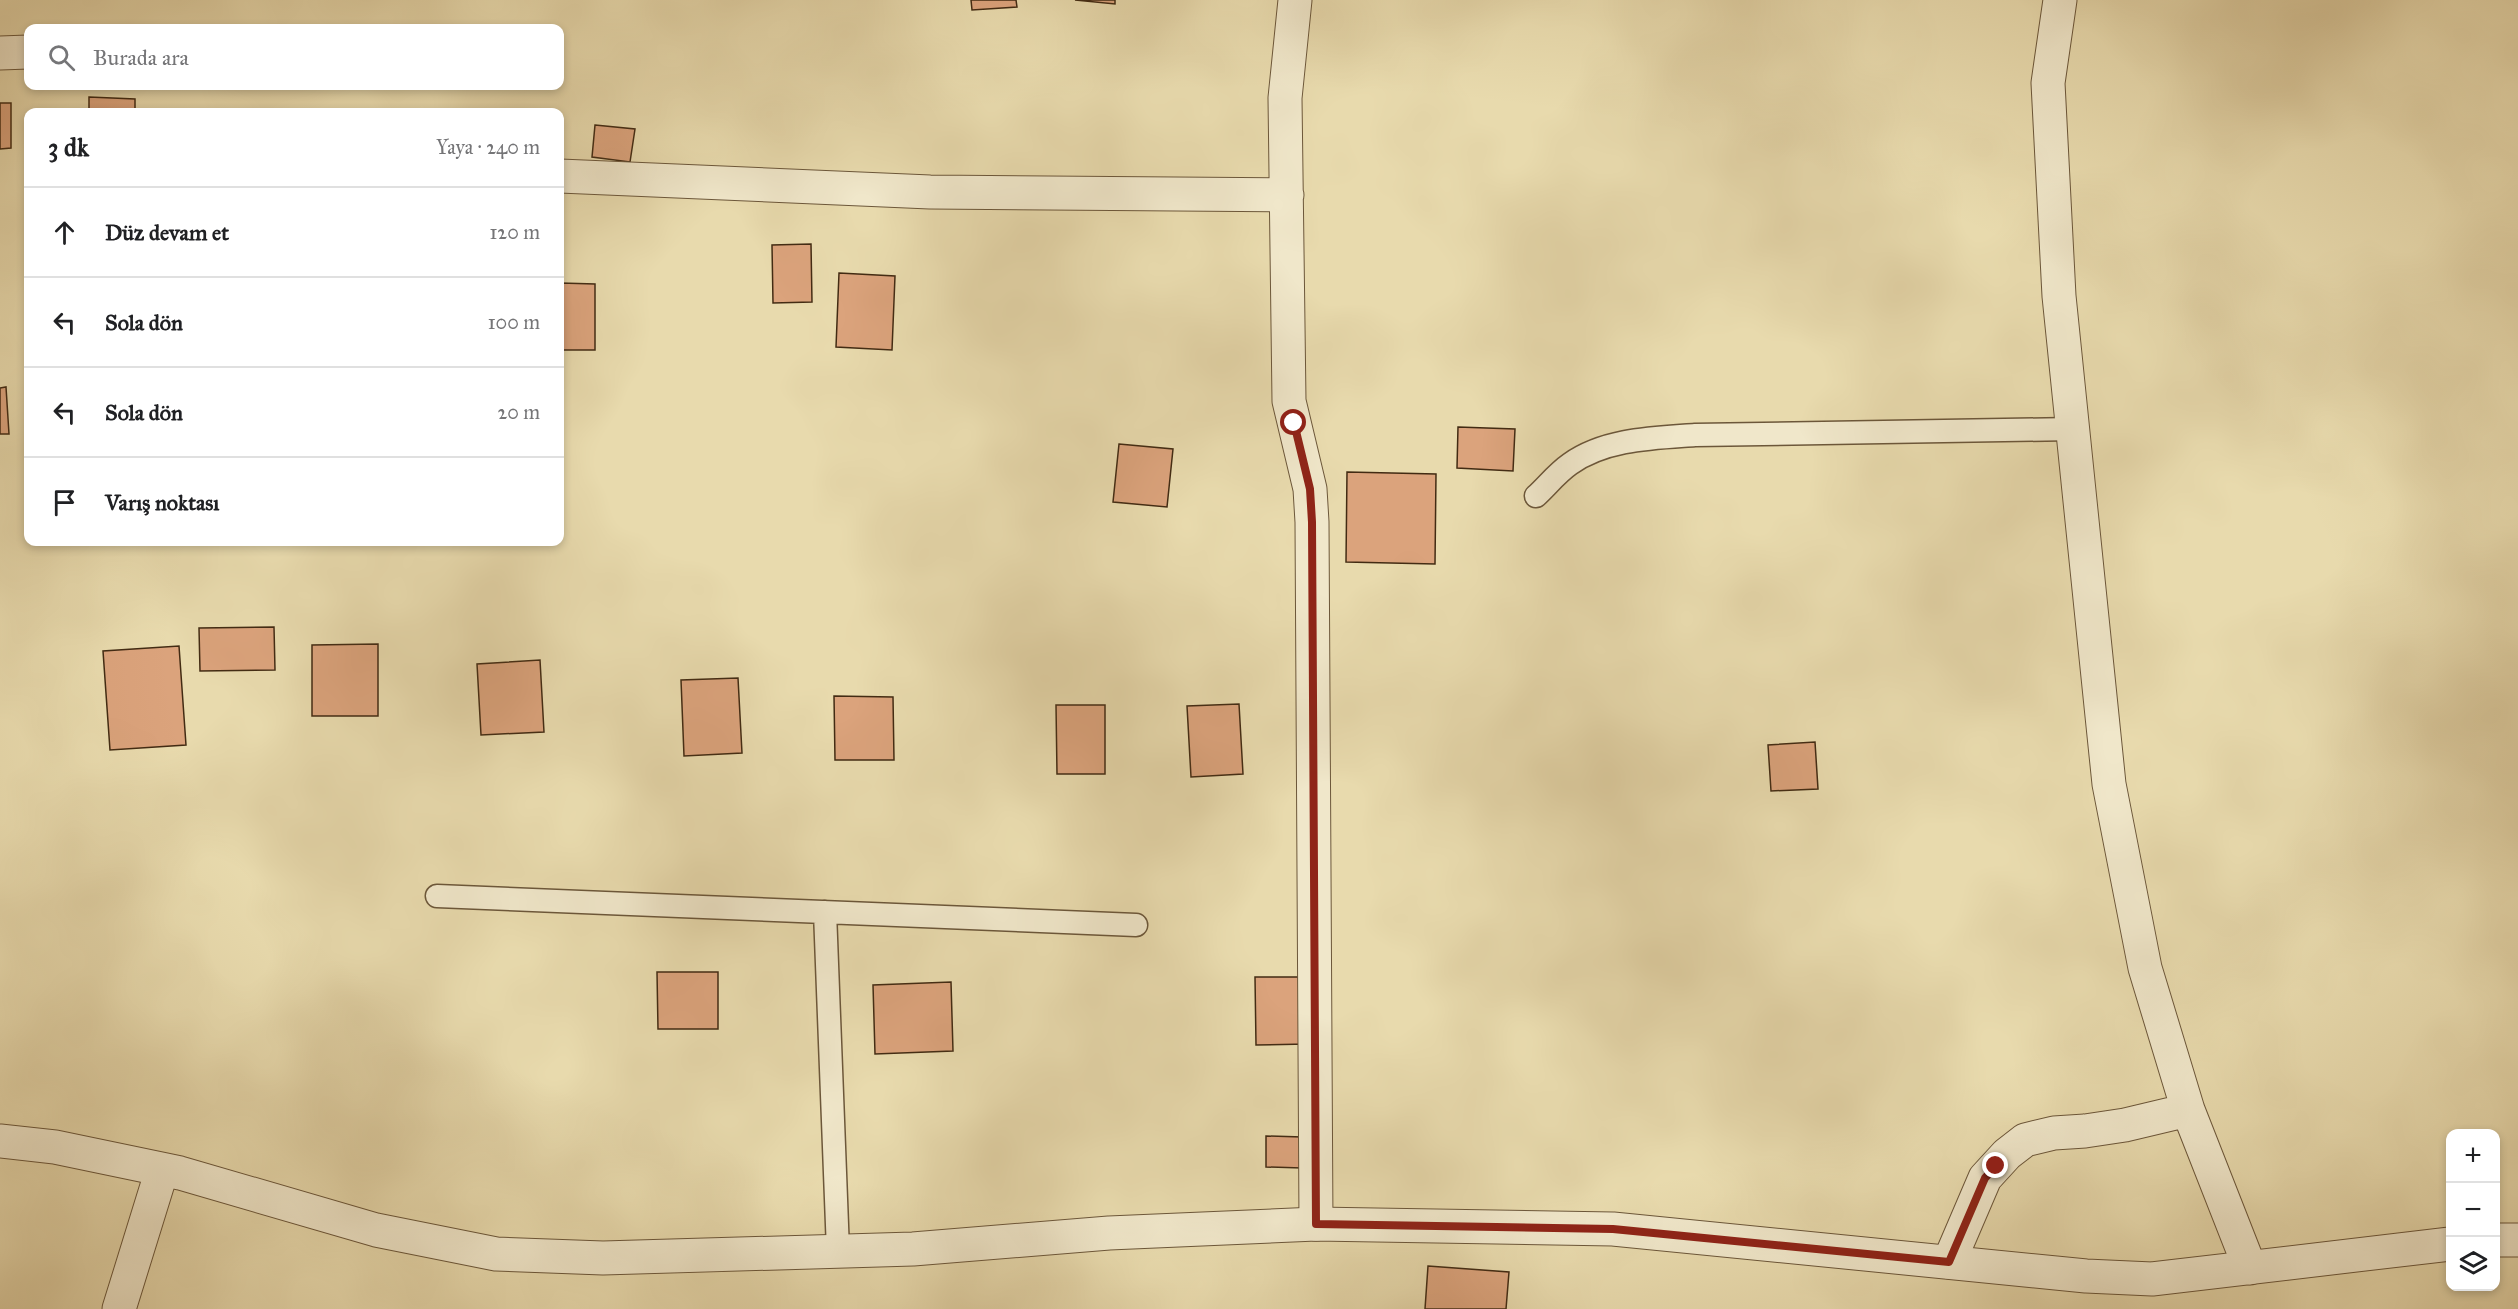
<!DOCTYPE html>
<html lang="tr">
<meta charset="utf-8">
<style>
:root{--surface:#fff;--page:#f2f2f2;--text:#202124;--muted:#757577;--line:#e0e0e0}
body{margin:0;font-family:"IM FELL Great Primer",serif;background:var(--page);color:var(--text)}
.controls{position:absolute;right:18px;bottom:18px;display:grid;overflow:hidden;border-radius:12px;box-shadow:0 3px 9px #0003}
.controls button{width:54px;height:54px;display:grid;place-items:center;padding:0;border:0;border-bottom:2px solid var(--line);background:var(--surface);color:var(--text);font:30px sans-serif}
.stop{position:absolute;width:18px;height:18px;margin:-14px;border:4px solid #8f2418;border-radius:50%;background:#fff}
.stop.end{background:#8f2418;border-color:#fff;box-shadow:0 2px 6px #0008}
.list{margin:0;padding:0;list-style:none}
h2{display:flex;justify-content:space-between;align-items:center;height:78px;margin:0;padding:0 24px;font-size:26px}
h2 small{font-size:20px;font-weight:400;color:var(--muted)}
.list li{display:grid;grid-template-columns:39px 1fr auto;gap:18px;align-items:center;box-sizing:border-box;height:90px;padding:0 24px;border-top:2px solid var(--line)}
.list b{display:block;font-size:22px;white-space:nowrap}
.list em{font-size:20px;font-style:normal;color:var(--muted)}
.icon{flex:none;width:33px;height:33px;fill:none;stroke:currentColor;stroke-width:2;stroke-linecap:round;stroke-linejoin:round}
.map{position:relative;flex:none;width:2518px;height:1309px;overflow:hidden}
.search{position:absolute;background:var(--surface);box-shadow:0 3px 9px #0003;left:24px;top:24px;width:540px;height:66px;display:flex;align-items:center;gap:15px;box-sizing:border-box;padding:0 21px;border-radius:12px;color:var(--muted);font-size:22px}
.panel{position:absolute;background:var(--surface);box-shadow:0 3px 9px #0003;left:24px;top:108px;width:540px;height:438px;border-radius:12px}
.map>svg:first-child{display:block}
</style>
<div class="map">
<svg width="2518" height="1309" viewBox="0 0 2518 1309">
<rect width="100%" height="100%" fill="#e8daad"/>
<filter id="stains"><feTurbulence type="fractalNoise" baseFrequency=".00333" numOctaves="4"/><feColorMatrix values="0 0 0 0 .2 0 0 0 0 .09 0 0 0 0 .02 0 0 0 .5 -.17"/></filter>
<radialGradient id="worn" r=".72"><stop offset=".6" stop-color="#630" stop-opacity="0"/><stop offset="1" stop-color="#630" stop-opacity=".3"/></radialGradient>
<path fill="#dba37c" stroke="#422b13" stroke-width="1.5" d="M 971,0 L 1016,0 L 1017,7 L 972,10 Z
M 1075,0 L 1115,0 L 1115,4 Z
M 89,97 L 135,99 L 135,112 L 89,112 Z
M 0,103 L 11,103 L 11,148 L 0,149 Z
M 595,125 L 635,129 L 630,162 L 592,157 Z
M 811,244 L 812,302 L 773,303 L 772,245 Z
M 839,273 L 895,276 L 892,350 L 836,347 Z
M 560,283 L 595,284 L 595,350 L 560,350 Z
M 6,387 L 9,434 L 0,434 L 0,388 Z
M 1458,427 L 1515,429 L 1513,471 L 1457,468 Z
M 1119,444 L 1173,449 L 1167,507 L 1113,502 Z
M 1347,472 L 1436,474 L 1435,564 L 1346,562 Z
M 274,627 L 275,670 L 200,671 L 199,628 Z
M 378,644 L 378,716 L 312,716 L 312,645 Z
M 179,646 L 186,745 L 110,750 L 103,651 Z
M 540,660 L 544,732 L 481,735 L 477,664 Z
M 738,678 L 742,753 L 684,756 L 681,680 Z
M 834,696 L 893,697 L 894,760 L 835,760 Z
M 1239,704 L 1243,774 L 1191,777 L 1187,706 Z
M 1056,705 L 1105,705 L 1105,774 L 1057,774 Z
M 1815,742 L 1818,789 L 1771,791 L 1768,745 Z
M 657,972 L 718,972 L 718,1029 L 658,1029 Z
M 1255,977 L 1306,977 L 1307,1044 L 1256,1045 Z
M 951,982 L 953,1051 L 875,1054 L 873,985 Z
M 1266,1136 L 1302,1137 L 1302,1168 L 1266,1167 Z
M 1428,1266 L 1509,1272 L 1506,1309 L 1425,1309 Z"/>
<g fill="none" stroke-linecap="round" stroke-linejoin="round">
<defs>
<path id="service" d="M 1536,496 C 1547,486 1557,473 1570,464 C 1605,439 1653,438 1695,435 L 2073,429
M 437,896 L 1136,925
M 825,912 L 838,1251"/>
<path id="minor" d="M 1295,0 L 1285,98 L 1289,401 L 1310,489 L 1312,522 L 1316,1224
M 2060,0 L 2048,83 L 2059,296 L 2109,784 L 2145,968 L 2188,1110 L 2250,1268
M 0,53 L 28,52
M 560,176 L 930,192 L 1287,195
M 1949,1262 L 1985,1178 L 2007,1154 L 2025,1140 L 2054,1133 L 2085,1131 L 2125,1125 L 2188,1110
M 119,1309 L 162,1170"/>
<path id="tertiary" d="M 0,1141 L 55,1147 L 180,1173 L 376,1230 L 496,1254 L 603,1258 L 913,1249 L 1109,1233 L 1316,1224 L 1613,1229 L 2086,1276 L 2152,1279 L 2450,1244
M 2496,1240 L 2518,1240"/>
</defs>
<use href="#service" stroke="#6c573a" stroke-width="25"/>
<use href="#minor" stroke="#6c573a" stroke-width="35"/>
<use href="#tertiary" stroke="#6c573a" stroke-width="35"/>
<use href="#service" stroke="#f0e7ca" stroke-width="22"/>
<use href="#minor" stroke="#f0e7ca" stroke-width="33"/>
<use href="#tertiary" stroke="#f0e7ca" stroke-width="33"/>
</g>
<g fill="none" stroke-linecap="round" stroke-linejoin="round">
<path stroke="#8f2418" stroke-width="8" d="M 1294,423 L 1310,489 L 1312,522 L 1316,1224 L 1613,1229 L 1949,1262 L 1985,1178 L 1996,1166"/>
</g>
<rect width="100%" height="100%" filter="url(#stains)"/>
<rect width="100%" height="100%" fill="url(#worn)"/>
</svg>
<div class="controls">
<button>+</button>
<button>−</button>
<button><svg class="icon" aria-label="layers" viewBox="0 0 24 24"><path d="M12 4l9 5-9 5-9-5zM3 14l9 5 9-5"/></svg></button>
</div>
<div class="stop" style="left:1294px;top:423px"></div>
<div class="stop end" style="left:1996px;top:1166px"></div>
<div class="search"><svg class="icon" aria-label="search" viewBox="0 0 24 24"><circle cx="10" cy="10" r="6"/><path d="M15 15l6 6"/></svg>Burada ara</div>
<section class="panel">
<h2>3 dk<small>Yaya · 240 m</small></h2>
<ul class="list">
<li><svg class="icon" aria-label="ahead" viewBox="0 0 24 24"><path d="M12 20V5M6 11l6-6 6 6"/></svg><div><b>Düz devam et</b></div><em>120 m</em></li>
<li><svg class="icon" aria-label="left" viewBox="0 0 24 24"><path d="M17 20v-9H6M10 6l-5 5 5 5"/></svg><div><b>Sola dön</b></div><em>100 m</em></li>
<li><svg class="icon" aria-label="left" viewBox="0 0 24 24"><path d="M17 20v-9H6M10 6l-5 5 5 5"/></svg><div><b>Sola dön</b></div><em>20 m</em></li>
<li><svg class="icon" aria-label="arrive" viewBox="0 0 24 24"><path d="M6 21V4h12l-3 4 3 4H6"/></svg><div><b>Varış noktası</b></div></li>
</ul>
</section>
</div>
